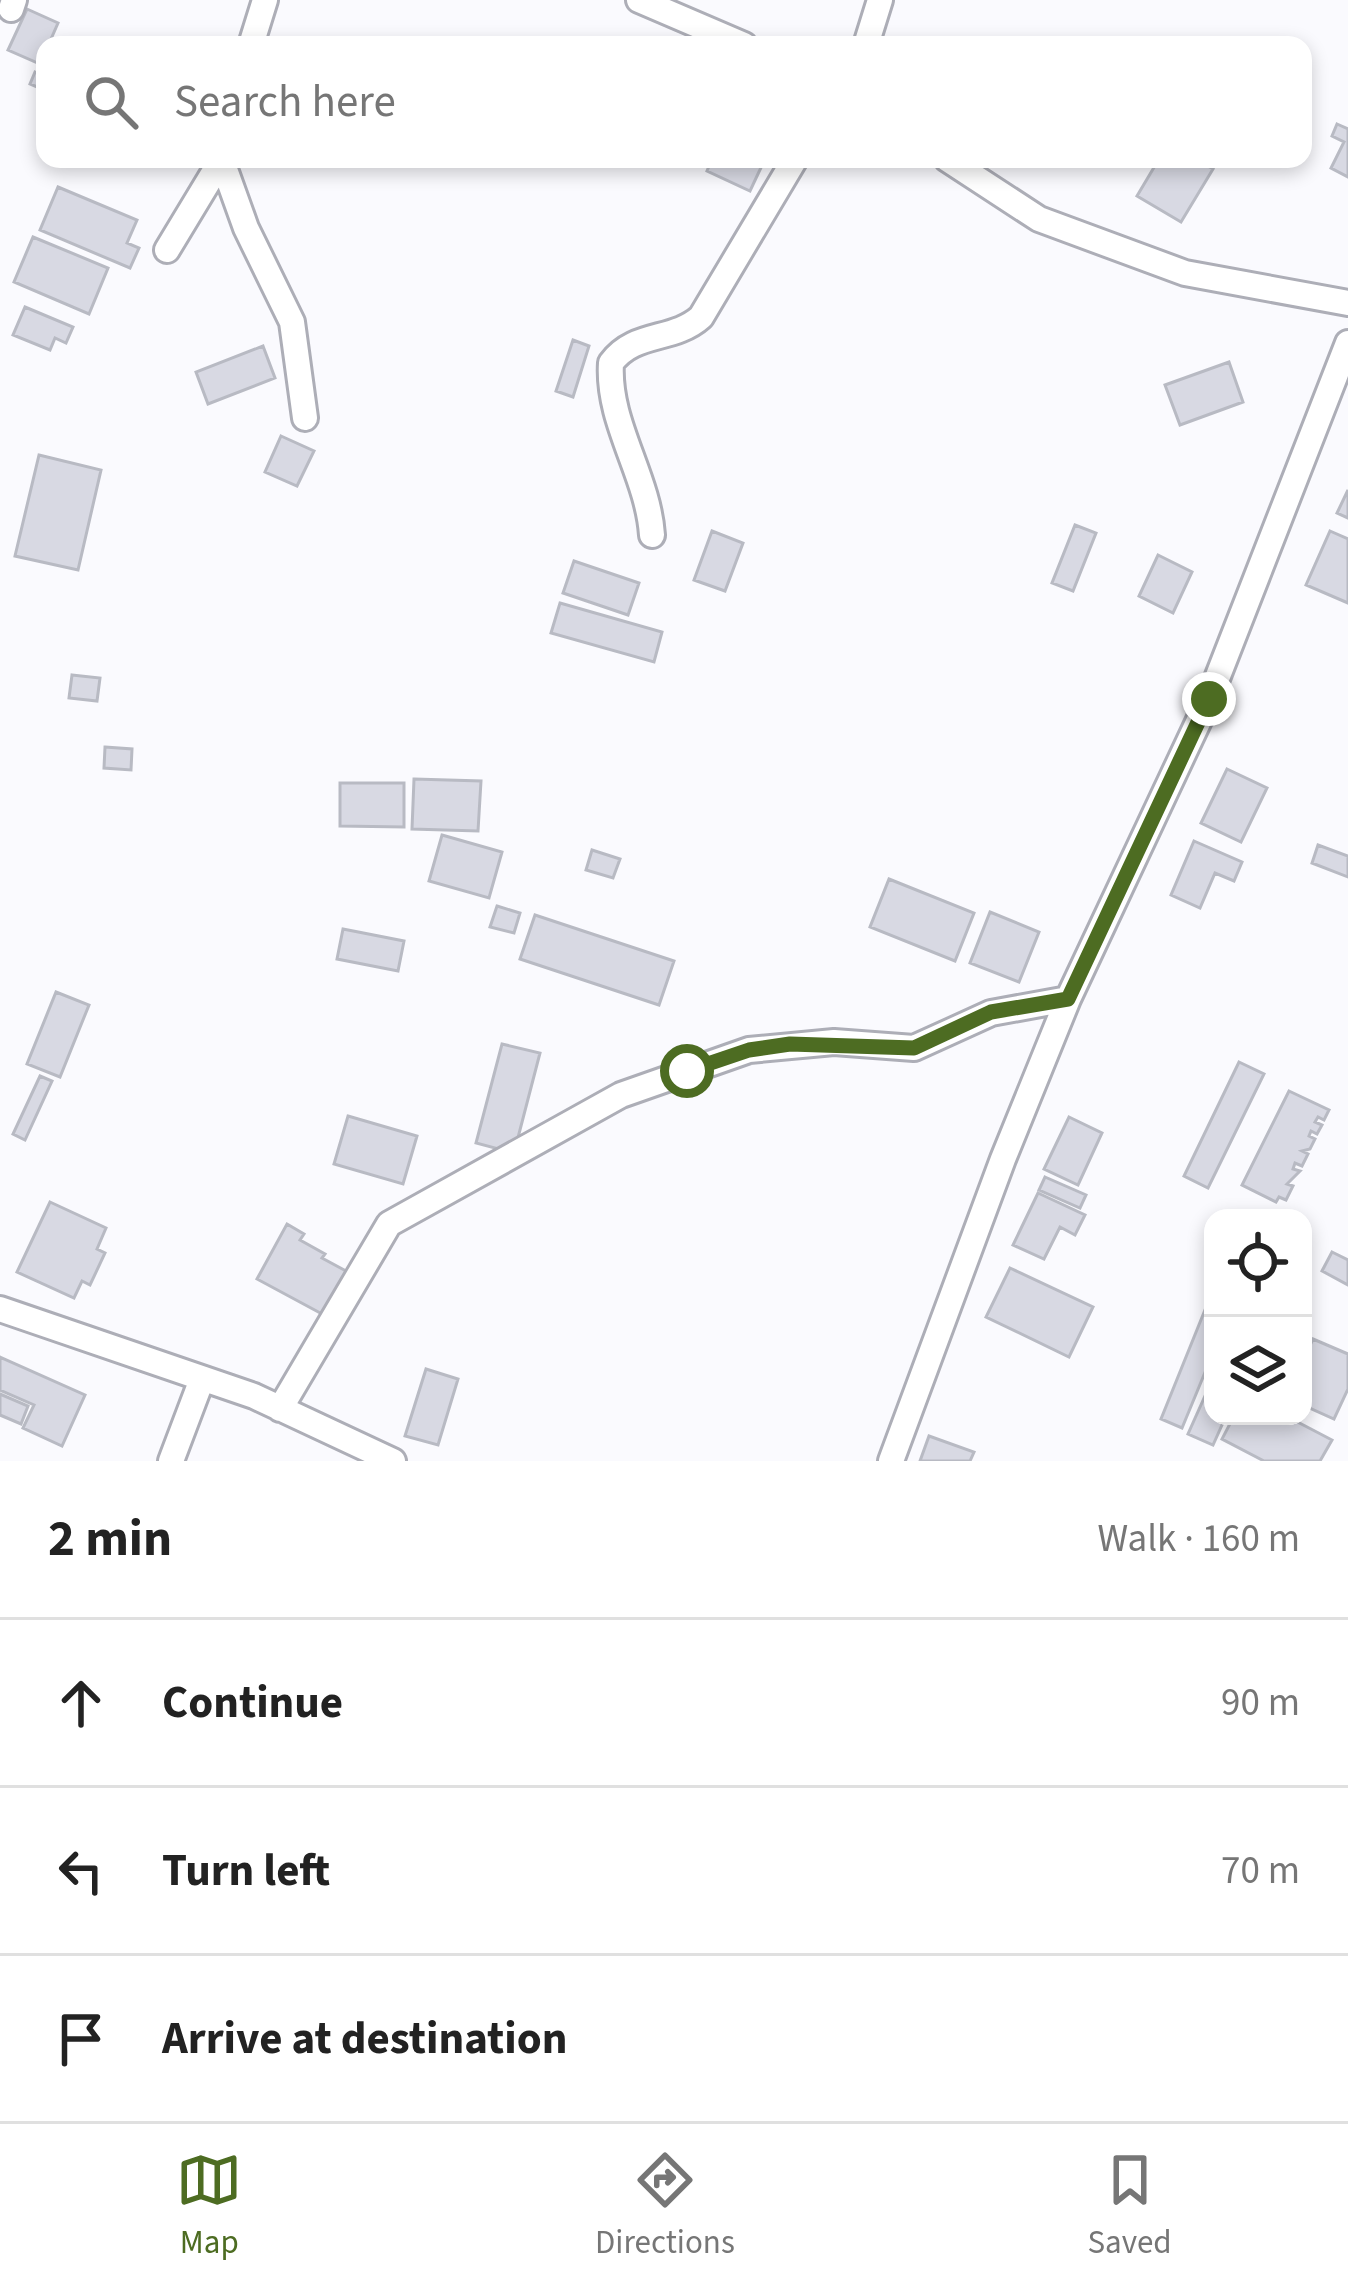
<!DOCTYPE html>
<meta charset="utf-8">
<style>
:root{--surface:#fff;--page:#f2f2f2;--text:#222;--muted:#767676;--line:#e0e0e0;--accent:#4d6c22}
body{margin:0;font-family:"Source Sans 3",sans-serif;background:var(--page);color:var(--text)}
.controls{position:absolute;right:36px;bottom:36px;display:grid;overflow:hidden;border-radius:24px;box-shadow:0 6px 18px #0003}
.controls button{width:108px;height:108px;display:grid;place-items:center;padding:0;border:0;border-bottom:3px solid var(--line);background:var(--surface);color:var(--text);font:60px sans-serif}
.stop{position:absolute;width:36px;height:36px;margin:-27px;border:9px solid #4d6c22;border-radius:50%;background:#fff}
.stop.end{background:#4d6c22;border-color:#fff;box-shadow:0 3px 12px #0008}
.list{margin:0;padding:0;list-style:none}
h2{display:flex;justify-content:space-between;align-items:center;height:156px;margin:0;padding:0 48px;font-size:51px}
h2 small{font-size:39px;font-weight:400;color:var(--muted)}
.list li{display:grid;grid-template-columns:78px 1fr auto;gap:36px;align-items:center;box-sizing:border-box;height:168px;padding:0 48px;border-top:3px solid var(--line)}
.list b{display:block;font-size:45px;white-space:nowrap}
.list em{font-size:39px;font-style:normal;color:var(--muted)}
.icon{flex:none;width:66px;height:66px;fill:none;stroke:currentColor;stroke-width:2;stroke-linecap:round;stroke-linejoin:round}
.map{position:relative;flex:none;width:1348px;height:1461px;overflow:hidden}
.search{position:absolute;background:var(--surface);box-shadow:0 6px 18px #0003;left:36px;right:36px;top:36px;height:132px;display:flex;align-items:center;gap:30px;box-sizing:border-box;padding:0 42px;border-radius:24px;color:var(--muted);font-size:45px}
.sheet{height:660px;background:var(--surface)}
nav{display:flex;justify-content:space-around;align-items:center;box-sizing:border-box;height:168px;border-top:3px solid var(--line);background:var(--surface);font-size:33px;color:var(--muted)}
nav a{display:grid;justify-items:center;gap:6px}
nav .on{color:var(--accent)}
.map>svg:first-child{display:block}
</style>
<div class="map">
<svg width="1348" height="1461" viewBox="0 0 1348 1461">
<rect width="100%" height="100%" fill="#fafafe"/>
<path fill="#d8d9e3" stroke="#b8bac3" stroke-width="3" d="M 27,9 L 58,23 L 40,64 L 8,50 Z
M 35,72 L 45,77 L 44,90 L 30,84 Z
M 1337,124 L 1348,129 L 1348,177 L 1331,168 L 1344,142 L 1332,136 Z
M 712,159 L 765,159 L 750,191 L 707,171 Z
M 1159,159 L 1196,159 L 1213,169 L 1181,222 L 1137,196 Z
M 58,187 L 137,220 L 127,243 L 139,248 L 130,268 L 40,230 Z
M 33,237 L 108,268 L 89,314 L 14,282 Z
M 25,307 L 73,327 L 66,343 L 55,338 L 50,350 L 13,335 Z
M 573,340 L 589,346 L 573,397 L 556,391 Z
M 263,346 L 275,378 L 208,404 L 196,372 Z
M 1229,362 L 1243,402 L 1180,425 L 1165,385 Z
M 281,436 L 314,451 L 297,486 L 265,472 Z
M 39,455 L 101,470 L 78,570 L 15,556 Z
M 1348,490 L 1348,518 L 1337,513 Z
M 1075,525 L 1096,533 L 1073,591 L 1052,583 Z
M 712,531 L 743,543 L 725,591 L 694,580 Z
M 1330,531 L 1348,539 L 1348,603 L 1306,585 Z
M 1158,555 L 1192,572 L 1173,613 L 1139,596 Z
M 574,561 L 639,583 L 628,615 L 563,593 Z
M 560,603 L 662,632 L 654,662 L 551,633 Z
M 72,675 L 100,678 L 97,701 L 69,698 Z
M 105,747 L 132,749 L 131,770 L 104,768 Z
M 1227,769 L 1267,788 L 1241,842 L 1201,823 Z
M 414,779 L 481,781 L 478,831 L 412,829 Z
M 340,783 L 404,783 L 404,827 L 340,826 Z
M 442,835 L 502,852 L 489,898 L 429,881 Z
M 1194,841 L 1242,862 L 1234,881 L 1215,873 L 1200,908 L 1171,895 Z
M 1318,845 L 1348,856 L 1348,877 L 1312,863 Z
M 592,850 L 620,859 L 613,878 L 586,870 Z
M 889,879 L 974,913 L 955,961 L 870,927 Z
M 497,906 L 520,913 L 514,933 L 490,927 Z
M 990,912 L 1039,932 L 1019,982 L 970,963 Z
M 535,915 L 674,961 L 659,1005 L 520,959 Z
M 343,929 L 404,941 L 398,971 L 337,959 Z
M 56,992 L 89,1005 L 60,1077 L 27,1064 Z
M 502,1044 L 540,1053 L 514,1153 L 476,1143 Z
M 1239,1062 L 1264,1074 L 1208,1188 L 1184,1176 Z
M 40,1076 L 52,1081 L 25,1140 L 13,1134 Z
M 1289,1091 L 1329,1110 L 1324,1120 L 1318,1117 L 1315,1122 L 1322,1125 L 1317,1134 L 1311,1131 L 1309,1136 L 1315,1139 L 1310,1149 L 1302,1151 L 1308,1154 L 1302,1166 L 1295,1163 L 1293,1169 L 1300,1171 L 1287,1184 L 1293,1186 L 1286,1200 L 1279,1197 L 1276,1202 L 1242,1185 Z
M 348,1116 L 417,1136 L 403,1184 L 334,1164 Z
M 1069,1117 L 1102,1133 L 1078,1185 L 1044,1169 Z
M 1045,1177 L 1086,1195 L 1080,1208 L 1039,1190 Z
M 1038,1193 L 1085,1215 L 1075,1235 L 1060,1227 L 1044,1259 L 1013,1245 Z
M 50,1202 L 106,1228 L 97,1249 L 105,1253 L 90,1285 L 82,1281 L 74,1298 L 17,1272 Z
M 287,1224 L 304,1234 L 300,1240 L 325,1254 L 322,1258 L 348,1272 L 324,1315 L 257,1279 Z
M 1332,1252 L 1348,1260 L 1348,1285 L 1322,1271 Z
M 1010,1268 L 1093,1307 L 1069,1357 L 986,1317 Z
M 1213,1290 L 1213,1353 L 1182,1428 L 1161,1419 Z
M 1313,1339 L 1348,1354 L 1348,1389 L 1334,1419 L 1303,1405 L 1303,1360 Z
M 0,1357 L 85,1395 L 62,1446 L 23,1428 L 34,1405 L 0,1390 Z
M 426,1369 L 458,1379 L 438,1445 L 405,1436 Z
M 1213,1378 L 1213,1416 L 1226,1416 L 1213,1445 L 1188,1434 Z
M 0,1394 L 28,1406 L 21,1424 L 0,1415 Z
M 1234,1416 L 1286,1416 L 1332,1440 L 1320,1461 L 1264,1461 L 1222,1439 Z
M 929,1436 L 974,1452 L 970,1461 L 920,1461 Z"/>
<g fill="none" stroke-linecap="round" stroke-linejoin="round">
<defs>
<path id="street" d="M 639,0 L 744,45
M 11,9 L 14,0
M 251,45 L 265,0
M 866,45 L 880,0
M 947,159 L 1039,219 L 1185,273 L 1348,303
M 222,161 L 246,228 L 292,322 L 305,418
M 167,250 L 222,159
M 652,535 C 648,475 607,423 611,363 C 634,331 673,342 701,317 L 795,159
M 0,1309 L 254,1396 L 393,1461
M 280,1409 L 389,1224 L 621,1095 L 749,1050 L 834,1042 L 914,1048 L 991,1013 L 1068,999
M 171,1461 L 202,1379
M 891,1461 L 1003,1159 L 1068,999 L 1209,699 L 1348,343"/>
</defs>
<use href="#street" stroke="#adaeb7" stroke-width="30"/>
<use href="#street" stroke="#fff" stroke-width="24"/>
</g>
<g fill="none" stroke-linecap="round" stroke-linejoin="round">
<path stroke="#4d6c22" stroke-width="15" d="M 687,1071 L 749,1050 L 790,1044 L 914,1048 L 991,1012 L 1068,999 L 1209,699"/>
</g>
</svg>
<div class="controls">
<button><svg class="icon" aria-label="locate" viewBox="0 0 24 24"><circle cx="12" cy="12" r="6"/><path d="M12 2v4M12 18v4M2 12h4M18 12h4"/></svg></button>
<button><svg class="icon" aria-label="layers" viewBox="0 0 24 24"><path d="M12 4l9 5-9 5-9-5zM3 14l9 5 9-5"/></svg></button>
</div>
<div class="stop" style="left:687px;top:1071px"></div>
<div class="stop end" style="left:1209px;top:699px"></div>
<div class="search"><svg class="icon" aria-label="search" viewBox="0 0 24 24"><circle cx="10" cy="10" r="6"/><path d="M15 15l6 6"/></svg>Search here</div>
</div>
<section class="sheet">
<h2>2 min<small>Walk · 160 m</small></h2>
<ul class="list">
<li><svg class="icon" aria-label="ahead" viewBox="0 0 24 24"><path d="M12 20V5M6 11l6-6 6 6"/></svg><div><b>Continue</b></div><em>90 m</em></li>
<li><svg class="icon" aria-label="left" viewBox="0 0 24 24"><path d="M17 20v-9H6M10 6l-5 5 5 5"/></svg><div><b>Turn left</b></div><em>70 m</em></li>
<li><svg class="icon" aria-label="arrive" viewBox="0 0 24 24"><path d="M6 21V4h12l-3 4 3 4H6"/></svg><div><b>Arrive at destination</b></div></li>
</ul>
</section>
<nav>
<a class="on"><svg class="icon" aria-label="map" viewBox="0 0 24 24"><path d="M3 6l6-2 6 2 6-2v14l-6 2-6-2-6 2zM9 4v14M15 6v14"/></svg>Map</a>
<a><svg class="icon" aria-label="directions" viewBox="0 0 24 24"><path d="M12 3l9 9-9 9-9-9zM9 14v-3h6M13 9l2 2-2 2"/></svg>Directions</a>
<a><svg class="icon" aria-label="saved" viewBox="0 0 24 24"><path d="M7 4h10v16l-5-4-5 4z"/></svg>Saved</a>
</nav>
